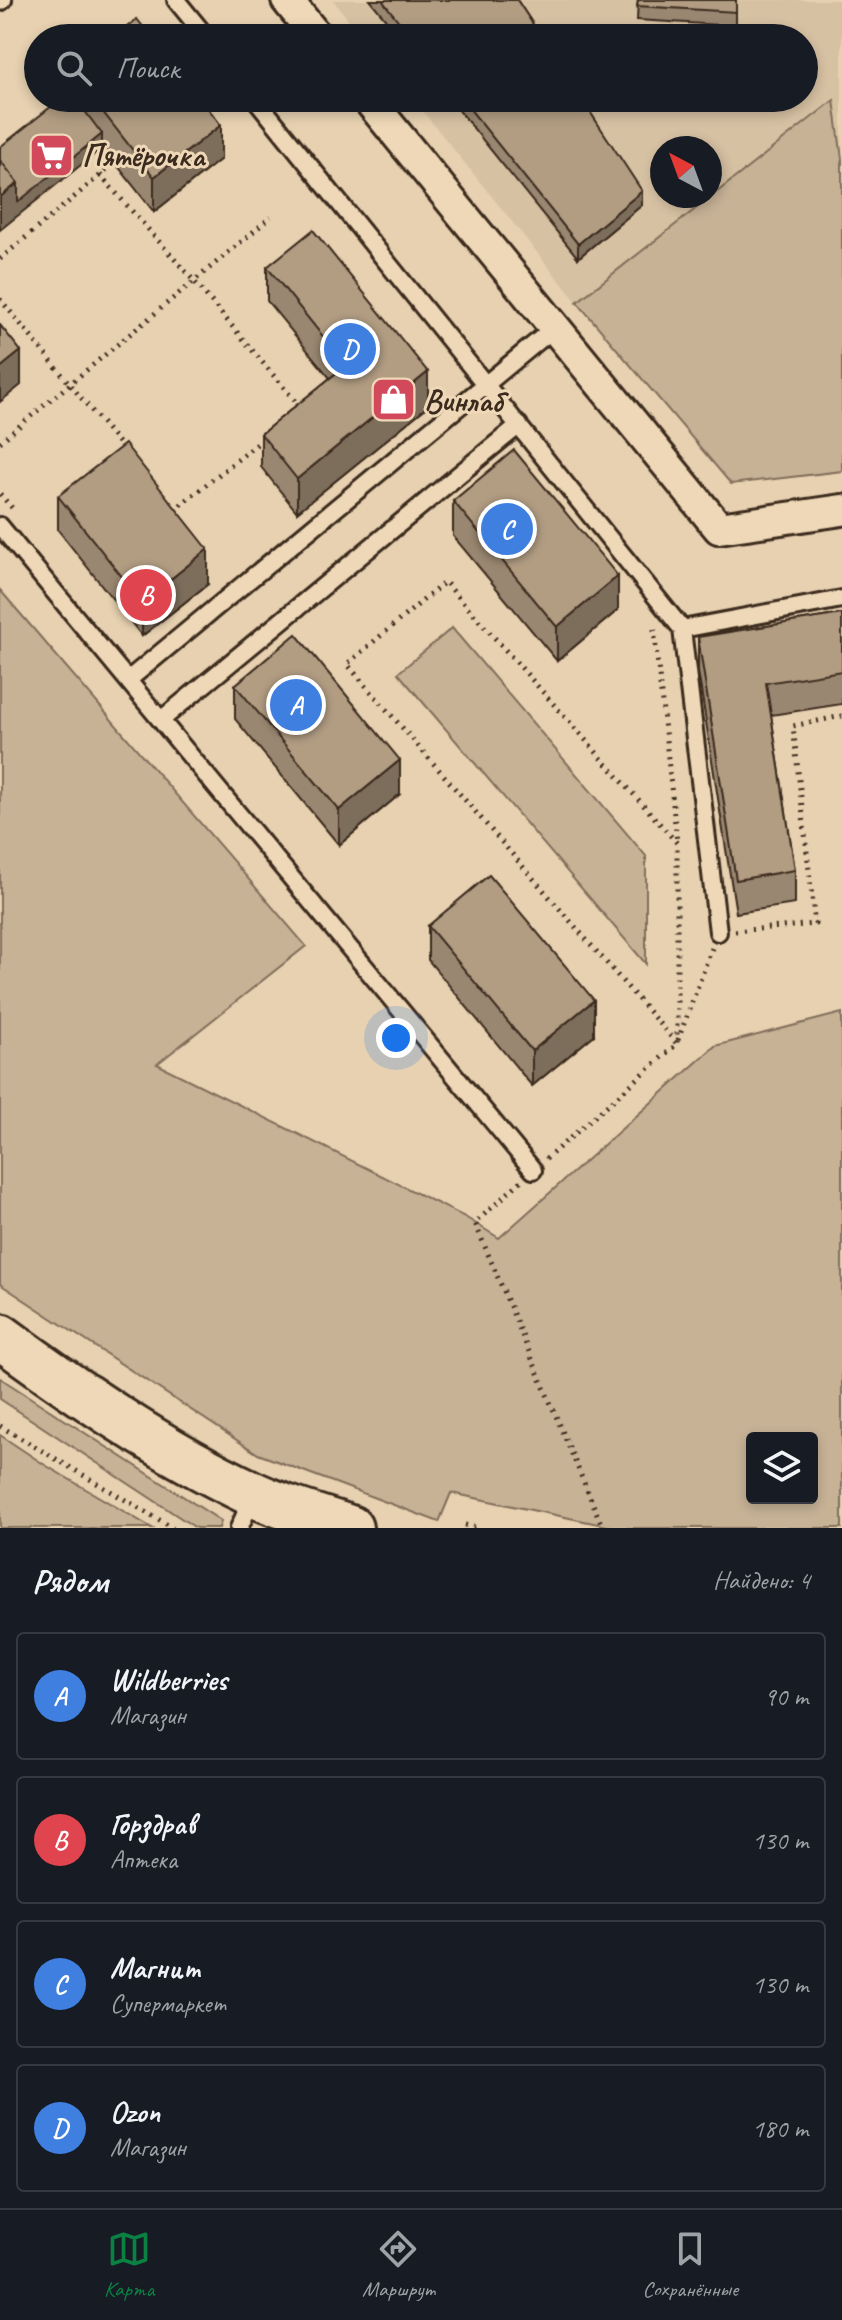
<!DOCTYPE html>
<html lang="ru">
<meta charset="utf-8">
<style>
:root{--surface:#171b24;--page:#20242c;--text:#f1f3f6;--muted:#9ea1a6;--line:#363941;--accent:#0b8043}
body{margin:0;font-family:Caveat,sans-serif;background:var(--page);color:var(--text)}
.controls{position:absolute;right:24px;bottom:24px;display:grid;overflow:hidden;border-radius:8px;box-shadow:0 4px 12px #0003}
.controls button{width:72px;height:72px;display:grid;place-items:center;padding:0;border:0;border-bottom:2px solid var(--line);background:var(--surface);color:var(--text);font:40px sans-serif}
.compass{position:absolute;left:650px;top:136px;width:72px;height:72px;border-radius:50%;background:var(--surface);box-shadow:0 4px 12px #0003;rotate:319deg}
.you{position:absolute;left:396px;top:1038px;width:28px;height:28px;margin:-20px;border:6px solid #fff;border-radius:50%;background:#1a73e8;box-shadow:0 0 0 12px #1a73e833}
.badge{display:grid;place-items:center;width:52px;height:52px;border-radius:50%;background:var(--accent);color:#fff;font-size:26px;font-weight:700}
.pin{position:absolute;translate:-50% -50%;border:4px solid #fff;box-shadow:0 2px 8px #0006}
.list{margin:0;padding:0;list-style:none}
h2{display:flex;justify-content:space-between;align-items:center;height:104px;margin:0;padding:0 32px;font-size:34px}
h2 small{font-size:26px;font-weight:400;color:var(--muted)}
.list li{display:grid;grid-template-columns:52px 1fr auto;gap:24px;align-items:center;box-sizing:border-box;height:128px;margin:0 16px 16px;padding:0 16px;border:2px solid var(--line);border-radius:8px}
.list b{display:block;font-size:30px;white-space:nowrap}
.list p{margin:0;font-size:26px;white-space:nowrap;color:var(--muted)}
.list em{font-size:26px;font-style:normal;color:var(--muted)}
.icon{flex:none;width:44px;height:44px;fill:none;stroke:currentColor;stroke-width:2;stroke-linecap:round;stroke-linejoin:round}
.map{position:relative;flex:none;width:842px;height:1528px;overflow:hidden}
.search{position:absolute;background:var(--surface);box-shadow:0 4px 12px #0003;left:24px;right:24px;top:24px;height:88px;display:flex;align-items:center;gap:20px;box-sizing:border-box;padding:0 28px;border-radius:44px;color:var(--muted);font-size:30px}
.sheet{height:680px;background:var(--surface)}
nav{display:flex;justify-content:space-around;align-items:center;box-sizing:border-box;height:112px;border-top:2px solid var(--line);background:var(--surface);font-size:22px;color:var(--muted)}
nav a{display:grid;justify-items:center;gap:4px}
nav .on{color:var(--accent)}
.map>svg:first-child{display:block}
</style>
<div class="map">
<svg width="842" height="1528" viewBox="0 0 842 1528">
<rect width="100%" height="100%" fill="#e7d1b1"/>
<filter id="ink" filterUnits="userSpaceOnUse"><feTurbulence type="fractalNoise" baseFrequency=".0125" numOctaves="2"/><feDisplacementMap in="SourceGraphic" scale="16" xChannelSelector="R" yChannelSelector="G"/><feConvolveMatrix kernelMatrix="1 2 1 2 8 2 1 2 1" color-interpolation-filters="sRGB"/></filter>
<g filter="url(#ink)">
<path fill="#d7c1a3" fill-rule="evenodd" d="M 333,0 L 842,0 L 842,159 L 834,101 L 577,302 L 412,98 L 804,98 L 804,38 L 363,38 ZM 662,148 L 710,148 L 710,196 L 662,196 Z"/>
<path fill="#c7b296" stroke="#816e5a" stroke-width="2" fill-rule="evenodd" d="M 834,100 L 842,159 L 842,471 L 731,484 L 577,302 Z
M 0,590 L 306,946 L 157,1064 L 465,1217 L 499,1238 L 715,1046 L 842,1013 L 842,1528 L 617,1528 L 451,1493 L 439,1522 L 258,1454 L 0,1284 ZM 752,1438 L 812,1438 L 812,1498 L 752,1498 Z
M 452,628 L 646,856 L 646,964 L 398,673 Z
M 0,1378 L 221,1521 L 219,1528 L 196,1528 L 0,1399 Z
M 0,1435 L 45,1465 L 152,1528 L 0,1528 Z"/>
<g fill="none" stroke-linecap="round" stroke-linejoin="round">
<defs>
<path id="service" d="M 176,0 L 207,38
M 0,2 L 3,0
M 255,98 L 682,629 L 718,932
M 0,526 L 533,1170
M 682,629 L 842,599
M 128,680 L 555,327
M 161,720 L 519,425
M 239,1528 L 253,1497"/>
<path id="minor" d="M 287,0 L 318,38
M 367,98 L 719,528 L 842,510"/>
<path id="secondary" d="M 0,1336 C 79,1394 162,1451 251,1493 C 282,1508 317,1517 350,1528"/>
</defs>
<use href="#service" stroke="#3b2a1e" stroke-width="22"/>
<use href="#minor" stroke="#3b2a1e" stroke-width="36"/>
<use href="#secondary" stroke="#3b2a1e" stroke-width="50"/>
<path stroke="#3b2a1e" stroke-width="5" stroke-dasharray="2 6" stroke-linecap="butt" d="M 265,38 L 276,30
M 100,175 L 194,281 L 301,408
M 0,259 L 115,163
M 0,299 L 124,450
M 0,442 L 271,217
M 0,494 L 13,509
M 174,510 L 266,437
M 654,629 L 677,842
M 735,931 L 815,924 L 793,726 L 842,716
M 678,1040 L 712,948
M 546,1159 L 677,1044 L 347,664 L 445,582 L 677,843 L 677,1044
M 521,1181 L 475,1223 L 603,1528
M 0,1426 L 173,1528
M 465,1525 L 479,1528"/>
<use href="#service" stroke="#eed8b7" stroke-width="16"/>
<use href="#minor" stroke="#eed8b7" stroke-width="30"/>
<use href="#secondary" stroke="#eed8b7" stroke-width="44"/>
</g>
<path fill="#998771" stroke="#3b2a1e" stroke-width="2" d="M 370,0 L 517,0 L 542,38 L 401,38 Z
M 638,0 L 736,0 L 736,26 L 637,20 Z
M 62,98 L 200,98 L 221,159 L 154,212 L 102,146 L 102,148 Z
M 449,98 L 581,98 L 642,205 L 578,258 Z
M 267,267 L 428,406 L 297,512 L 261,467 L 261,434 L 330,378 L 267,301 Z
M 58,496 L 208,584 L 142,636 L 58,530 Z
M 453,501 L 618,610 L 557,661 L 453,536 Z
M 842,614 L 842,704 L 771,715 L 795,870 L 795,904 L 736,913 L 698,671 L 698,637 Z
M 235,685 L 400,794 L 339,845 L 235,719 Z
M 428,926 L 594,1035 L 532,1086 L 428,960 Z"/>
<path fill="#7d6e5c" stroke="#3b2a1e" stroke-width="2" d="M 221,125 L 221,159 L 154,212 L 154,177 Z
M 102,134 L 102,148 L 0,230 L 0,197 L 18,183 Z
M 642,191 L 642,205 L 578,258 L 578,244 Z
M 21,351 L 21,385 L 0,402 L 0,368 Z
M 428,372 L 428,406 L 297,512 L 297,479 Z
M 208,549 L 208,584 L 142,636 L 142,602 Z
M 618,576 L 618,610 L 557,661 L 557,627 Z
M 400,760 L 400,794 L 339,845 L 339,810 Z
M 594,1000 L 594,1035 L 532,1086 L 532,1051 Z"/>
<path fill="#b29d83" stroke="#3b2a1e" stroke-width="2" d="M 382,0 L 517,0 L 542,38 L 412,38 Z
M 638,0 L 736,0 L 736,12 L 637,6 Z
M 137,19 L 152,38 L 113,38 Z
M 62,98 L 75,98 L 102,134 L 18,202 L 18,183 L 0,160 L 0,147 Z
M 92,98 L 200,98 L 221,125 L 154,177 Z
M 461,98 L 581,98 L 642,191 L 578,244 Z
M 0,160 L 18,183 L 0,197 Z
M 313,230 L 428,372 L 297,479 L 261,434 L 346,365 L 267,267 Z
M 0,325 L 21,351 L 0,368 Z
M 125,444 L 208,549 L 142,602 L 58,496 Z
M 514,450 L 618,576 L 557,627 L 453,501 Z
M 842,614 L 842,671 L 766,683 L 795,870 L 736,880 L 698,637 Z
M 296,634 L 400,760 L 339,810 L 235,685 Z
M 489,875 L 594,1000 L 532,1051 L 428,926 Z"/>
</g>
<defs>
<symbol id="supermarket-square" viewBox="-11 -11 22 22"><rect x="-9" y="-9" width="18" height="18" rx="4" fill="#d1495b" stroke="#eed8b7"/><path d="M-6-5.5h2.5l.6 2H6L4.5 2H-2.5L-4.4-4H-6ZM-1.5 3.2a1.3 1.3 0 1 0 .1 0ZM3 3.2a1.3 1.3 0 1 0 .1 0Z" fill="#fff"/></symbol>
<symbol id="shop-square" viewBox="-11 -11 22 22"><rect x="-9" y="-9" width="18" height="18" rx="4" fill="#d1495b" stroke="#eed8b7"/><path d="M-5-2.5h2.3a2.7 3.5 0 0 1 5.4 0H5L5.5 6h-11ZM-1.5-2.5h3a1.5 2.3 0 0 0-3 0Z" fill="#fff"/></symbol>
</defs>
<g fill-rule="evenodd">
<use href="#supermarket-square" x="26" y="130" width="51" height="51"/>
<use href="#shop-square" x="368" y="374" width="51" height="51"/>
</g>
<g text-anchor="middle" stroke-width="6" stroke-linejoin="round" paint-order="stroke">
<g font-size="32" font-weight="bold" fill="#3b2a1e" stroke="#eed8b7" text-anchor="start">
<text x="82" y="166">Пятёрочка</text>
<text x="424" y="411">Винлаб</text>
</g>
</g>
</svg>
<div class="controls">
<button><svg class="icon" aria-label="layers" viewBox="0 0 24 24"><path d="M12 4l9 5-9 5-9-5zM3 14l9 5 9-5"/></svg></button>
</div>
<svg class="compass" viewBox="-18 -18 36 36"><path d="M0-13l5 13h-10z" fill="#e53935"/><path d="M0 13l5-13h-10z" fill="#9ea1a6"/></svg>
<div class="you"></div>
<div class="pin badge" style="left:296px;top:705px;background:#3f7fe0">A</div>
<div class="pin badge" style="left:146px;top:595px;background:#e0444e">B</div>
<div class="pin badge" style="left:507px;top:529px;background:#3f7fe0">C</div>
<div class="pin badge" style="left:350px;top:349px;background:#3f7fe0">D</div>
<div class="search"><svg class="icon" aria-label="search" viewBox="0 0 24 24"><circle cx="10" cy="10" r="6"/><path d="M15 15l6 6"/></svg>Поиск</div>
</div>
<section class="sheet">
<h2>Рядом<small>Найдено: 4</small></h2>
<ul class="list">
<li><span class="badge" style="background:#3f7fe0">A</span><div><b>Wildberries</b><p>Магазин</p></div><em>90 m</em></li>
<li><span class="badge" style="background:#e0444e">B</span><div><b>Горздрав</b><p>Аптека</p></div><em>130 m</em></li>
<li><span class="badge" style="background:#3f7fe0">C</span><div><b>Магнит</b><p>Супермаркет</p></div><em>130 m</em></li>
<li><span class="badge" style="background:#3f7fe0">D</span><div><b>Ozon</b><p>Магазин</p></div><em>180 m</em></li>
</ul>
</section>
<nav>
<a class="on"><svg class="icon" aria-label="map" viewBox="0 0 24 24"><path d="M3 6l6-2 6 2 6-2v14l-6 2-6-2-6 2zM9 4v14M15 6v14"/></svg>Карта</a>
<a><svg class="icon" aria-label="directions" viewBox="0 0 24 24"><path d="M12 3l9 9-9 9-9-9zM9 14v-3h6M13 9l2 2-2 2"/></svg>Маршрут</a>
<a><svg class="icon" aria-label="saved" viewBox="0 0 24 24"><path d="M7 4h10v16l-5-4-5 4z"/></svg>Сохранённые</a>
</nav>
